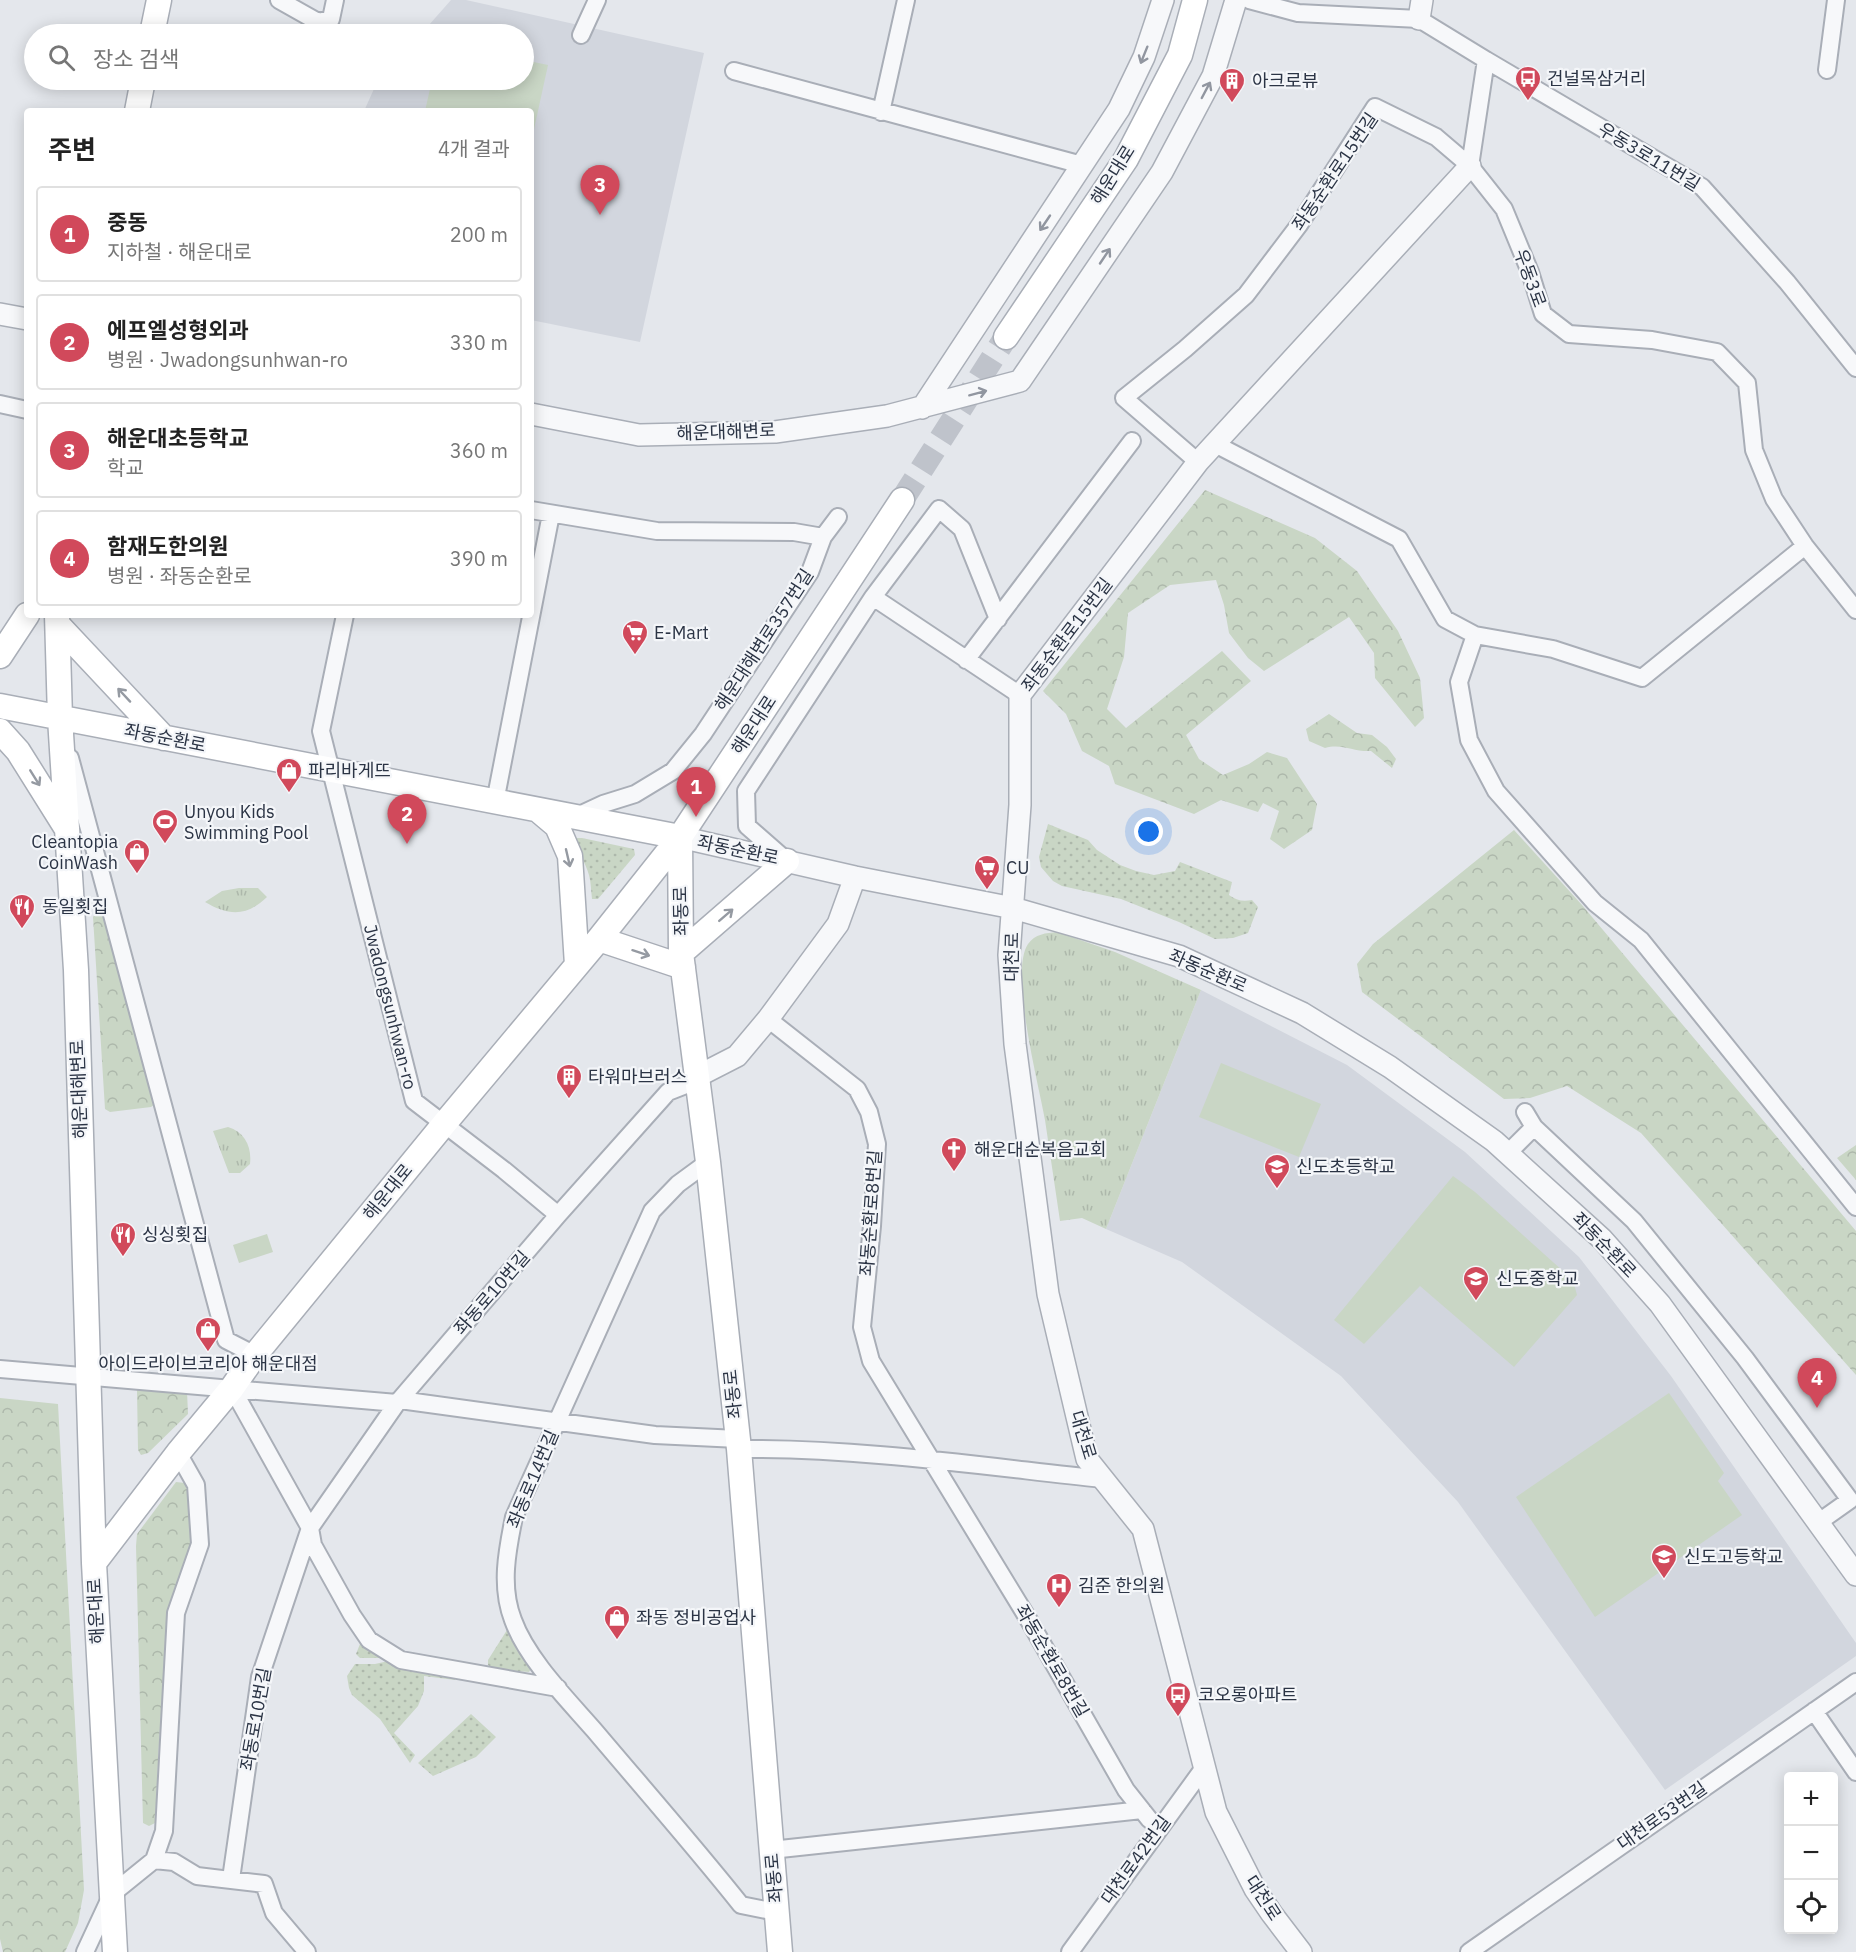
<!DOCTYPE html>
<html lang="ko">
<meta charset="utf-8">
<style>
:root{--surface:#fff;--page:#f6f6f6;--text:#222;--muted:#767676;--line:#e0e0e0;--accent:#d1495b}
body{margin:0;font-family:"IBM Plex Sans","Noto Sans KR",sans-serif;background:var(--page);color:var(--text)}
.controls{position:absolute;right:18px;bottom:18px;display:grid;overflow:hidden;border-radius:6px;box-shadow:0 3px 15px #0003}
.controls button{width:54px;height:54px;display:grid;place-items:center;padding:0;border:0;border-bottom:2px solid var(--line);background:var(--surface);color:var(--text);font:30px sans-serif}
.you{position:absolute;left:1149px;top:832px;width:21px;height:21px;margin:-15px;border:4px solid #fff;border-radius:50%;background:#1a73e8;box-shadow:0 0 0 9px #1a73e833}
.badge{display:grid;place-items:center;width:39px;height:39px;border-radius:50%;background:var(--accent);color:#fff;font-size:20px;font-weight:700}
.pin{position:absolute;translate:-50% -50px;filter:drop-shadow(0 2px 3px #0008)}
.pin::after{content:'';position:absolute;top:32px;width:21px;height:18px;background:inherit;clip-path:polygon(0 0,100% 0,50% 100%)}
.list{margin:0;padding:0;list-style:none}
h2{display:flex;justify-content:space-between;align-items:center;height:78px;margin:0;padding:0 24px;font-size:26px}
h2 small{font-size:20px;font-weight:400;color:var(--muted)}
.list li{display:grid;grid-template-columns:39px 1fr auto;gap:18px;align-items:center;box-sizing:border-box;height:96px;margin:0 12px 12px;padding:0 12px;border:2px solid var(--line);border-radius:6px}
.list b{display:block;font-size:22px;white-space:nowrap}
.list p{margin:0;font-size:20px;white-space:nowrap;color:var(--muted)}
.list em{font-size:20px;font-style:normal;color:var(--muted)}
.icon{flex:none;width:33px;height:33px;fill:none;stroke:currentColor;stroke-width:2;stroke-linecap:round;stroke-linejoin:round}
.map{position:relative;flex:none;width:1856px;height:1952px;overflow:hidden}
.search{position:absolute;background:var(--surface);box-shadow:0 3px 15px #0003;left:24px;top:24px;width:510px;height:66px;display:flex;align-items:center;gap:15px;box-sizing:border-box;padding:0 21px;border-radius:33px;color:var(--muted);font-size:22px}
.panel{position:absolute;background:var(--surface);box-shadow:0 3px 15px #0003;left:24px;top:108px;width:510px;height:510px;border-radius:6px}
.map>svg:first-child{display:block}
</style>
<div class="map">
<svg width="1856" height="1952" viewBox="0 0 1856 1952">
<defs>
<pattern id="grass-dots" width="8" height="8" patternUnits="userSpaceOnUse" patternTransform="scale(1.5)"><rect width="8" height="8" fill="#c9d6c5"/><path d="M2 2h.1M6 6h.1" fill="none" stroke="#adb8ab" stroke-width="1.8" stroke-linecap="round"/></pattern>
<pattern id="forest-crowns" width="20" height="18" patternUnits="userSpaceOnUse" patternTransform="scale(1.5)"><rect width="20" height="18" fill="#c9d6c5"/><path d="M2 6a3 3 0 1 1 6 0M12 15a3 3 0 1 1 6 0" fill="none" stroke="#adb8ab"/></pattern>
<pattern id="park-tufts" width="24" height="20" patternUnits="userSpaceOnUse" patternTransform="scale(1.5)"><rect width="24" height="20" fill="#c9d6c5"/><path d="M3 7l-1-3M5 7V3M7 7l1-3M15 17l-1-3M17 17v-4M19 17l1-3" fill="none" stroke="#adb8ab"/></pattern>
</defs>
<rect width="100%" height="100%" fill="#e4e7ec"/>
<path fill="#d2d6de" d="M 451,0 L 466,0 L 704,53 L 640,342 L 531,320 L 531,111 L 364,111 L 378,80 L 524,80 L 524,34 L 421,34 Z
M 1201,990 L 1347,1065 L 1465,1152 L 1579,1257 L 1671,1376 L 1856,1643 L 1856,1656 L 1665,1790 L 1458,1502 L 1341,1376 L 1182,1262 L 1106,1229 Z"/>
<path fill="url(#grass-dots)" d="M 1048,824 L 1088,840 L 1097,850 L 1120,865 L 1136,871 L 1154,875 L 1175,871 L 1180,862 L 1232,882 L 1229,895 C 1236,900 1242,902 1252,900 L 1258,907 L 1248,933 L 1233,938 L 1215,939 L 1179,922 L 1121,899 L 1062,886 L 1053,881 L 1041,867 L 1039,857 Z
M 575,838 L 582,838 L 634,849 L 635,855 L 598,899 L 592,899 C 591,891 591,882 589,875 C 586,863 575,848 575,838 Z
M 507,1630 L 512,1632 L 531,1668 L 529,1672 L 492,1669 L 488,1665 L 488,1660 Z
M 362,1639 L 387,1658 L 360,1658 L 356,1654 Z
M 393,1660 L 456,1675 L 455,1680 L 424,1676 L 424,1691 L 418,1706 L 394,1733 L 415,1755 L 410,1763 L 380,1719 L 352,1695 L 349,1688 L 347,1676 L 355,1664 L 375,1664 Z
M 471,1714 L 496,1737 L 476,1757 L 433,1776 L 418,1763 Z"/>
<path fill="url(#forest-crowns)" d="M 1205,490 L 1315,538 L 1357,571 L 1398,631 L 1420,678 L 1424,718 L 1415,727 L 1375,678 L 1374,653 L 1349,617 L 1264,671 L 1248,658 L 1229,633 L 1224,605 L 1216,580 L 1170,585 L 1128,613 L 1124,657 L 1107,709 L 1126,728 L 1222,651 L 1251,681 L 1186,735 L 1199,759 L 1223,775 L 1249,764 L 1267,752 L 1287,758 L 1317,804 L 1312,830 L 1284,849 L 1270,839 L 1279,811 L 1263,803 L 1258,812 L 1221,800 L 1194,814 L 1115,784 L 1109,766 L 1082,751 L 1066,714 L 1043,691 Z
M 1329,714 L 1357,733 L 1372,735 L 1387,747 L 1396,759 L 1392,768 L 1371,751 C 1353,752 1342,743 1325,748 L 1309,741 L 1306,729 Z
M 1514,830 L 1582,905 L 1856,1231 L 1856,1375 L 1641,1133 L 1567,1086 L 1530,1098 L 1504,1099 L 1362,992 L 1357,964 L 1373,944 Z
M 102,909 L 155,1104 L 151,1107 L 110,1112 L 105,1109 L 93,917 L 97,910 Z
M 1856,1145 L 1856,1180 L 1837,1158 Z
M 143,1385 L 187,1391 L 188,1414 L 148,1453 L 141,1455 L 138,1450 L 137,1390 Z
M 0,1398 L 58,1404 L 84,1890 L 78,1923 L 65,1952 L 3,1952 L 0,1939 Z
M 176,1482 L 185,1483 L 190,1499 L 193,1542 L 168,1611 L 159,1743 L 155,1823 L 149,1826 L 143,1823 L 136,1546 L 137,1534 Z"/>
<path fill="url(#park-tufts)" d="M 239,888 L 258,888 L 267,897 C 246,917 229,916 205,902 L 222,891 Z
M 1057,932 L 1115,952 L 1201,990 L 1106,1229 L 1082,1218 L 1060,1221 C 1055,1187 1050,1154 1045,1120 C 1039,1085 1009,972 1028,944 C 1035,934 1046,933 1057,932 Z
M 228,1127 C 245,1132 252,1147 250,1164 L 240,1173 L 229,1173 L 213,1131 Z"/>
<path fill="#c9d6c5" d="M 524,60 L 548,65 L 531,143 L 531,111 L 425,111 L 432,80 L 524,80 Z
M 1221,1063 L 1321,1104 L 1299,1157 L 1199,1117 Z
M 1453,1176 L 1475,1192 L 1573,1280 L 1577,1295 L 1514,1367 L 1420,1286 L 1364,1344 L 1334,1320 Z
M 267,1234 L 273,1252 L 239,1263 L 233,1245 Z
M 1669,1393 L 1724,1473 L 1718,1481 L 1742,1515 L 1595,1617 L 1516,1497 Z"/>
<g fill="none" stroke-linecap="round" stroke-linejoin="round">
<path stroke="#bfc3cb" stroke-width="24" stroke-dasharray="24 12" stroke-linecap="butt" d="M 902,500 L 1006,337"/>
<defs>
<path id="minor" d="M 279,0 L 318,22 L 331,19 L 335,0
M 1249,0 L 1298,13 L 1419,19 L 1486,60 L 1470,166
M 581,35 L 597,0
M 1486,60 L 1702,187 L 1787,282 L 1856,368
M 1827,70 L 1836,0
M 734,71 L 1082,165
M 881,112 L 906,0
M 0,404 L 27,410
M 1215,444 L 1399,539 L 1445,619 L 1475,635 L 1553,649 L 1642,678 L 1805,546
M 1198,462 L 1124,398 L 1185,349 L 1246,295 L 1299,225 L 1375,107 L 1436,137 L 1470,166 L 1504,209 L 1530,272 L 1543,314 L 1569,334 L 1652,340 L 1717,352 L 1747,383 L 1754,450 L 1774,499 L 1805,546 L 1856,610
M 531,510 L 657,531 L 794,532 L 823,537 L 810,572 L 703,734 L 673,771 L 635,794 L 603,804 L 575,817
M 823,537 L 838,517
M 873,597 L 939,509 L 962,529 L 998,619
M 345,615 L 321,731 L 414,1101 L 504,1170 L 558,1215
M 1475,635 L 1459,682 L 1469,740 L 1496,791 L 1595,903 L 1641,940 L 1856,1207
M 966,660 L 1132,441
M 70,758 L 226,1340 L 255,1355
M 495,802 L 551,514
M 787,861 L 747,826 L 746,791 L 873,597 L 1020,695
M 768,1019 L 857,1089 L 869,1112 L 877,1144 L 872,1226 L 862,1327 L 871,1361 L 1027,1617 L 1126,1790 L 1149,1819 L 1160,1828
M 1534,1127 L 1634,1221 L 1745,1358 L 1850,1500 L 1819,1522
M 1508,1153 L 1534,1127 L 1525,1112
M 708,1162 L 678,1184 L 652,1211 L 514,1517 C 507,1551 500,1587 513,1620 C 527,1659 567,1699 594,1730 C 643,1788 694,1846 741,1905 L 776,1912
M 0,1369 L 397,1403
M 232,1388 L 310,1528 L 313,1545 L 352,1615 L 369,1640 L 401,1660 L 558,1688
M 400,1400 L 655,1435 L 738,1439
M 739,1449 C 860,1448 981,1466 1102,1479
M 1814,1711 L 1856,1772
M 771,1850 L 1142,1810
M 154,1860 L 164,1831 L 176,1613 L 200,1544 L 196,1485 L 178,1453
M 231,1879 L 260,1677 L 310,1528 L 397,1403 L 558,1215 L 668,1092 L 696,1081
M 85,1952 L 112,1894 L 154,1860 L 174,1862 L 197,1876 L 264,1884 L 274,1913 L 307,1952
M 1070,1952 L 1203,1769
M 1469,1952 L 1856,1682"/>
<path id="tertiary" d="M 1419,19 L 1422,0
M 0,314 L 27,319
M 922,408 L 1119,109 L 1144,57 L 1163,0
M 531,414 L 639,435 L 775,432 L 887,416 L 1020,381 L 1162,172 L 1213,76 L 1236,0
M 680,837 L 855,877 L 1013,908 L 1179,956 L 1302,1013 L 1390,1067 L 1494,1141 L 1602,1239 L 1660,1304 L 1856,1575
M 696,1077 L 737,1056 L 768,1019 L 838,924 L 855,877
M 1301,1952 L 1272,1914 L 1255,1889 L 1216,1812 L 1143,1529 L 1087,1459 L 1048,1294 L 1015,1044 L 1009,955 L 1020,805 L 1020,695 L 1198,462 L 1470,166"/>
<path id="secondary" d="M 152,34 L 159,0
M 137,111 L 143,80
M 1006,337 L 1126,159 L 1180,55 L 1195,0
M 57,615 L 60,718 L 76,970 L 94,1563
M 58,625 L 164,738
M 0,656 L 27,615
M 0,706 L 680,837
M 0,731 L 18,751 L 65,826
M 538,810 L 557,826 L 570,856 L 577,965
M 680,837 L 681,953 L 708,1162 L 739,1449 L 780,1952
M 599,939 L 683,967
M 681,953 L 787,861
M 115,1952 L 94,1563 L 178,1453 L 232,1388 L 255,1355 L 444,1124 L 599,939 L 680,837 L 902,500"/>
</defs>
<use href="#minor" stroke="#a9aeb7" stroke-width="20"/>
<use href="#tertiary" stroke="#a9aeb7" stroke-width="24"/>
<use href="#secondary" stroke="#a9aeb7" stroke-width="27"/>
<use href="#minor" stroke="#f7f8fa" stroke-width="16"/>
<use href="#tertiary" stroke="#f7f8fa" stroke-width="21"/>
<use href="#secondary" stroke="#fff" stroke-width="24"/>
</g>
<defs><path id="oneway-shaft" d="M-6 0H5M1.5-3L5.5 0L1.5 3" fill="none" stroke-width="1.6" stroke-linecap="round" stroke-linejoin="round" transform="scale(1.5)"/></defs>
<g stroke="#9196a0">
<use href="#oneway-shaft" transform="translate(1144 55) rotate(112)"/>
<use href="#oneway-shaft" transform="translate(1206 90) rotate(-62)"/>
<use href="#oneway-shaft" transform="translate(1045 223) rotate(124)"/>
<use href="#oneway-shaft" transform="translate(1105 256) rotate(-56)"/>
<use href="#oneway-shaft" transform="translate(978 393) rotate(-15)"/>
</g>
<g stroke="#959aa2">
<use href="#oneway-shaft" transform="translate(124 695) rotate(-133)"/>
<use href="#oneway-shaft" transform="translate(35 778) rotate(58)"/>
<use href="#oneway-shaft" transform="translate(568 858) rotate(77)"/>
<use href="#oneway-shaft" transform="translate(726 915) rotate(-41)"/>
<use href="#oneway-shaft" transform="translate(641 953) rotate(18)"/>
</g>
<defs>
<symbol id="bus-pin" viewBox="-11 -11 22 30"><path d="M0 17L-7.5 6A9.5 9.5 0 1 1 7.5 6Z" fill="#d1495b" stroke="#f4f6f9"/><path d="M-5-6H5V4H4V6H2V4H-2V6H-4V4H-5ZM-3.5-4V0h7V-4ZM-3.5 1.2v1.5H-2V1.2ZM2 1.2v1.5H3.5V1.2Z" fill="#fff"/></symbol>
<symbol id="building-pin" viewBox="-11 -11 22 30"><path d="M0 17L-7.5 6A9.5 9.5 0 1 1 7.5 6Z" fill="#d1495b" stroke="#f4f6f9"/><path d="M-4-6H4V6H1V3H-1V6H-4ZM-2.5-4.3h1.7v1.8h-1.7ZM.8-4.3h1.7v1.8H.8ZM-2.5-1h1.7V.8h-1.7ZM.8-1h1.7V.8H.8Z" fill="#fff"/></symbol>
<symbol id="supermarket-pin" viewBox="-11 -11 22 30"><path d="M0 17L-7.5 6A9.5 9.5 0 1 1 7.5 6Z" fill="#d1495b" stroke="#f4f6f9"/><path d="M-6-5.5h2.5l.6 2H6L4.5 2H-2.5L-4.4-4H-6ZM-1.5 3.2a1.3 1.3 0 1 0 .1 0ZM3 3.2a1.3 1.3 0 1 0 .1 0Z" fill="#fff"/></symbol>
<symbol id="shop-pin" viewBox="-11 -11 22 30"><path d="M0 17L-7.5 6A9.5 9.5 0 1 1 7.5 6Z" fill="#d1495b" stroke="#f4f6f9"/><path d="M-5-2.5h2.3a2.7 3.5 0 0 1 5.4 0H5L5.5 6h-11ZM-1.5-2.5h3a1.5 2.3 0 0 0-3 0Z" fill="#fff"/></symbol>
<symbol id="stadium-pin" viewBox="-11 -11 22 30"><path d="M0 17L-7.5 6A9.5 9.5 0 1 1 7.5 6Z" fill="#d1495b" stroke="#f4f6f9"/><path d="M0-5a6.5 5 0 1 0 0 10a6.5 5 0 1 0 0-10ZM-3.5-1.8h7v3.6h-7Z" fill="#fff"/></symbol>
<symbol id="restaurant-pin" viewBox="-11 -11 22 30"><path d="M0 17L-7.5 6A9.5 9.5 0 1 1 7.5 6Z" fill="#d1495b" stroke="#f4f6f9"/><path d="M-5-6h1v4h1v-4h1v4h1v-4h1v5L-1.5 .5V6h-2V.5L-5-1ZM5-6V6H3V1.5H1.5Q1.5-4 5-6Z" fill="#fff"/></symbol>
<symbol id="church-pin" viewBox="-11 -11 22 30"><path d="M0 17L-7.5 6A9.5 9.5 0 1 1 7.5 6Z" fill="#d1495b" stroke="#f4f6f9"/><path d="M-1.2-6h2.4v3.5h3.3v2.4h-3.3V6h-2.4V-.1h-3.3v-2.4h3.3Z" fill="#fff"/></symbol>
<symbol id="school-pin" viewBox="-11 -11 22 30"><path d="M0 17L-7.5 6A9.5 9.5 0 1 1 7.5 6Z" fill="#d1495b" stroke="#f4f6f9"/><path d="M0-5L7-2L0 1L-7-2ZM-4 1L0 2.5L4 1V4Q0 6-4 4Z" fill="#fff"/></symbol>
<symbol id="hospital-pin" viewBox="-11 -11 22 30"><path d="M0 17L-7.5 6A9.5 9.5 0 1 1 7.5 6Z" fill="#d1495b" stroke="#f4f6f9"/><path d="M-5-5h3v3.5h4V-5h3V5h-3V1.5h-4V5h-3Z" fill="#fff"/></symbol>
</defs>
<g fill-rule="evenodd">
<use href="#bus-pin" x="1513" y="64" width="30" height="40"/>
<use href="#building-pin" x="1217" y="66" width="30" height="40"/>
<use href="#supermarket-pin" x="620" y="618" width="30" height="40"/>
<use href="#shop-pin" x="274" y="756" width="30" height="40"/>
<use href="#stadium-pin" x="150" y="807" width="30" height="40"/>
<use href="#shop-pin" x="122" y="837" width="30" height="40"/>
<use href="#supermarket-pin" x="972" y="853" width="30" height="40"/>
<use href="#restaurant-pin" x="7" y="892" width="30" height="40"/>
<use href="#building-pin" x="554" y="1062" width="30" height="40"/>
<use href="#church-pin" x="939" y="1135" width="30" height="40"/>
<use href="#school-pin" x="1262" y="1152" width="30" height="40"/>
<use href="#restaurant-pin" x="108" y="1220" width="30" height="40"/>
<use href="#school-pin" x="1461" y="1264" width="30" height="40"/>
<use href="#shop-pin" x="193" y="1315" width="30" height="40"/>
<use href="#school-pin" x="1649" y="1542" width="30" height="40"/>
<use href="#hospital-pin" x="1044" y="1571" width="30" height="40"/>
<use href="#shop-pin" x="602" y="1603" width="30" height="40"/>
<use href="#bus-pin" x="1163" y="1680" width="30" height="40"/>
</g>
<g text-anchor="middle" stroke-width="4.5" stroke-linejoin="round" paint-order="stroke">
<g font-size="18" fill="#2b3445" stroke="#f4f6f9" text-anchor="start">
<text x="1547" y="85">건널목삼거리</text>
<text x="1252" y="87">아크로뷰</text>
<text x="654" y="639">E-Mart</text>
<text x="308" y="777">파리바게뜨</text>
<text x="184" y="818">Unyou Kids<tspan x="184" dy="21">Swimming Pool</tspan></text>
<text x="118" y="848" text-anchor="end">Cleantopia<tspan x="118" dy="21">CoinWash</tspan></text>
<text x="1006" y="874">CU</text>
<text x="42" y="913">동일횟집</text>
<text x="588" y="1083">타워마브러스</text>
<text x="974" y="1156">해운대순복음교회</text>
<text x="1296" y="1173">신도초등학교</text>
<text x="142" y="1241">싱싱횟집</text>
<text x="1496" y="1285">신도중학교</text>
<text x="208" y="1370" text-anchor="middle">아이드라이브코리아 해운대점</text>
<text x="1684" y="1563">신도고등학교</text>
<text x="1078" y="1592">김준 한의원</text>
<text x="636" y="1624">좌동 정비공업사</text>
<text x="1198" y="1701">코오롱아파트</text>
</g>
<g font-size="18" fill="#2b3445" stroke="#f4f6f9">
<text transform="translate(1649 157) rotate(31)" y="6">우동3로11번길</text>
<text transform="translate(1335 172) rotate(-56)" y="6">좌동순환로15번길</text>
<text transform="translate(1113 175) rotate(-58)" y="6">해운대로</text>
<text transform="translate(1530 278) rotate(70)" y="6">우동3로</text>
<text transform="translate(726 432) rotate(-2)" y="6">해운대해변로</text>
<text transform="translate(1067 635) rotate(-53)" y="6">좌동순환로15번길</text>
<text transform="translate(764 640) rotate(-57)" y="6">해운대해변로357번길</text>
<text transform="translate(754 725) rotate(-57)" y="6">해운대로</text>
<text transform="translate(165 738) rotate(11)" y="6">좌동순환로</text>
<text transform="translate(738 850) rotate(12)" y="6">좌동순환로</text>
<text transform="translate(681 911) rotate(-91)" y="6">좌동로</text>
<text transform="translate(1012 957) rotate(-89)" y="6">대천로</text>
<text transform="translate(1208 971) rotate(23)" y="6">좌동순환로</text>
<text transform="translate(390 1007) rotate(76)" y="6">Jwadongsunhwan-ro</text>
<text transform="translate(79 1089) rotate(-92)" y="6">해운대해변로</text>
<text transform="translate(388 1192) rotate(-51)" y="6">해운대로</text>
<text transform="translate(871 1213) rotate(-86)" y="6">좌동순환로8번길</text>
<text transform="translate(1604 1245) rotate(46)" y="6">좌동순환로</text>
<text transform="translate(492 1293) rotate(-49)" y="6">좌동로10번길</text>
<text transform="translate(733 1394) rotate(-96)" y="6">좌동로</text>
<text transform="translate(1083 1435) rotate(73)" y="6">대천로</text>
<text transform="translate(533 1479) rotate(-67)" y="6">좌동로14번길</text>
<text transform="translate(96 1611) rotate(-93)" y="6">해운대로</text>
<text transform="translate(1052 1661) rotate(60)" y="6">좌동순환로8번길</text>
<text transform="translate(256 1719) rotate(-80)" y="6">좌동로10번길</text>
<text transform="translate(1662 1816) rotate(-35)" y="6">대천로53번길</text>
<text transform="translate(1136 1860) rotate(-54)" y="6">대천로42번길</text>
<text transform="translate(774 1878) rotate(-95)" y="6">좌동로</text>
<text transform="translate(1263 1898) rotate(57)" y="6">대천로</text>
</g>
</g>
</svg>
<div class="controls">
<button>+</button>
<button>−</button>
<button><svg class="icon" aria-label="locate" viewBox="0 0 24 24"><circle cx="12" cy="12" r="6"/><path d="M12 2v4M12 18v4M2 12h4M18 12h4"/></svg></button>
</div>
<div class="you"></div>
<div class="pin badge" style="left:696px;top:817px">1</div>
<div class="pin badge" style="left:407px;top:844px">2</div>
<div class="pin badge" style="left:600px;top:215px">3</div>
<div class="pin badge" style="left:1817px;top:1408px">4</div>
<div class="search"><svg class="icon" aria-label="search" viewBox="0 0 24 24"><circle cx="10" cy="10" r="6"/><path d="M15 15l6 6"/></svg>장소 검색</div>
<section class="panel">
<h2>주변<small>4개 결과</small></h2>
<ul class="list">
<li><span class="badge">1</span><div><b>중동</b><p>지하철 · 해운대로</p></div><em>200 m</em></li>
<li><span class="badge">2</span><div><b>에프엘성형외과</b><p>병원 · Jwadongsunhwan-ro</p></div><em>330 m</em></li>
<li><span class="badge">3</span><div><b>해운대초등학교</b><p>학교</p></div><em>360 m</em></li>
<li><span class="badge">4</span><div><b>함재도한의원</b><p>병원 · 좌동순환로</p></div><em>390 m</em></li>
</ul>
</section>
</div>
